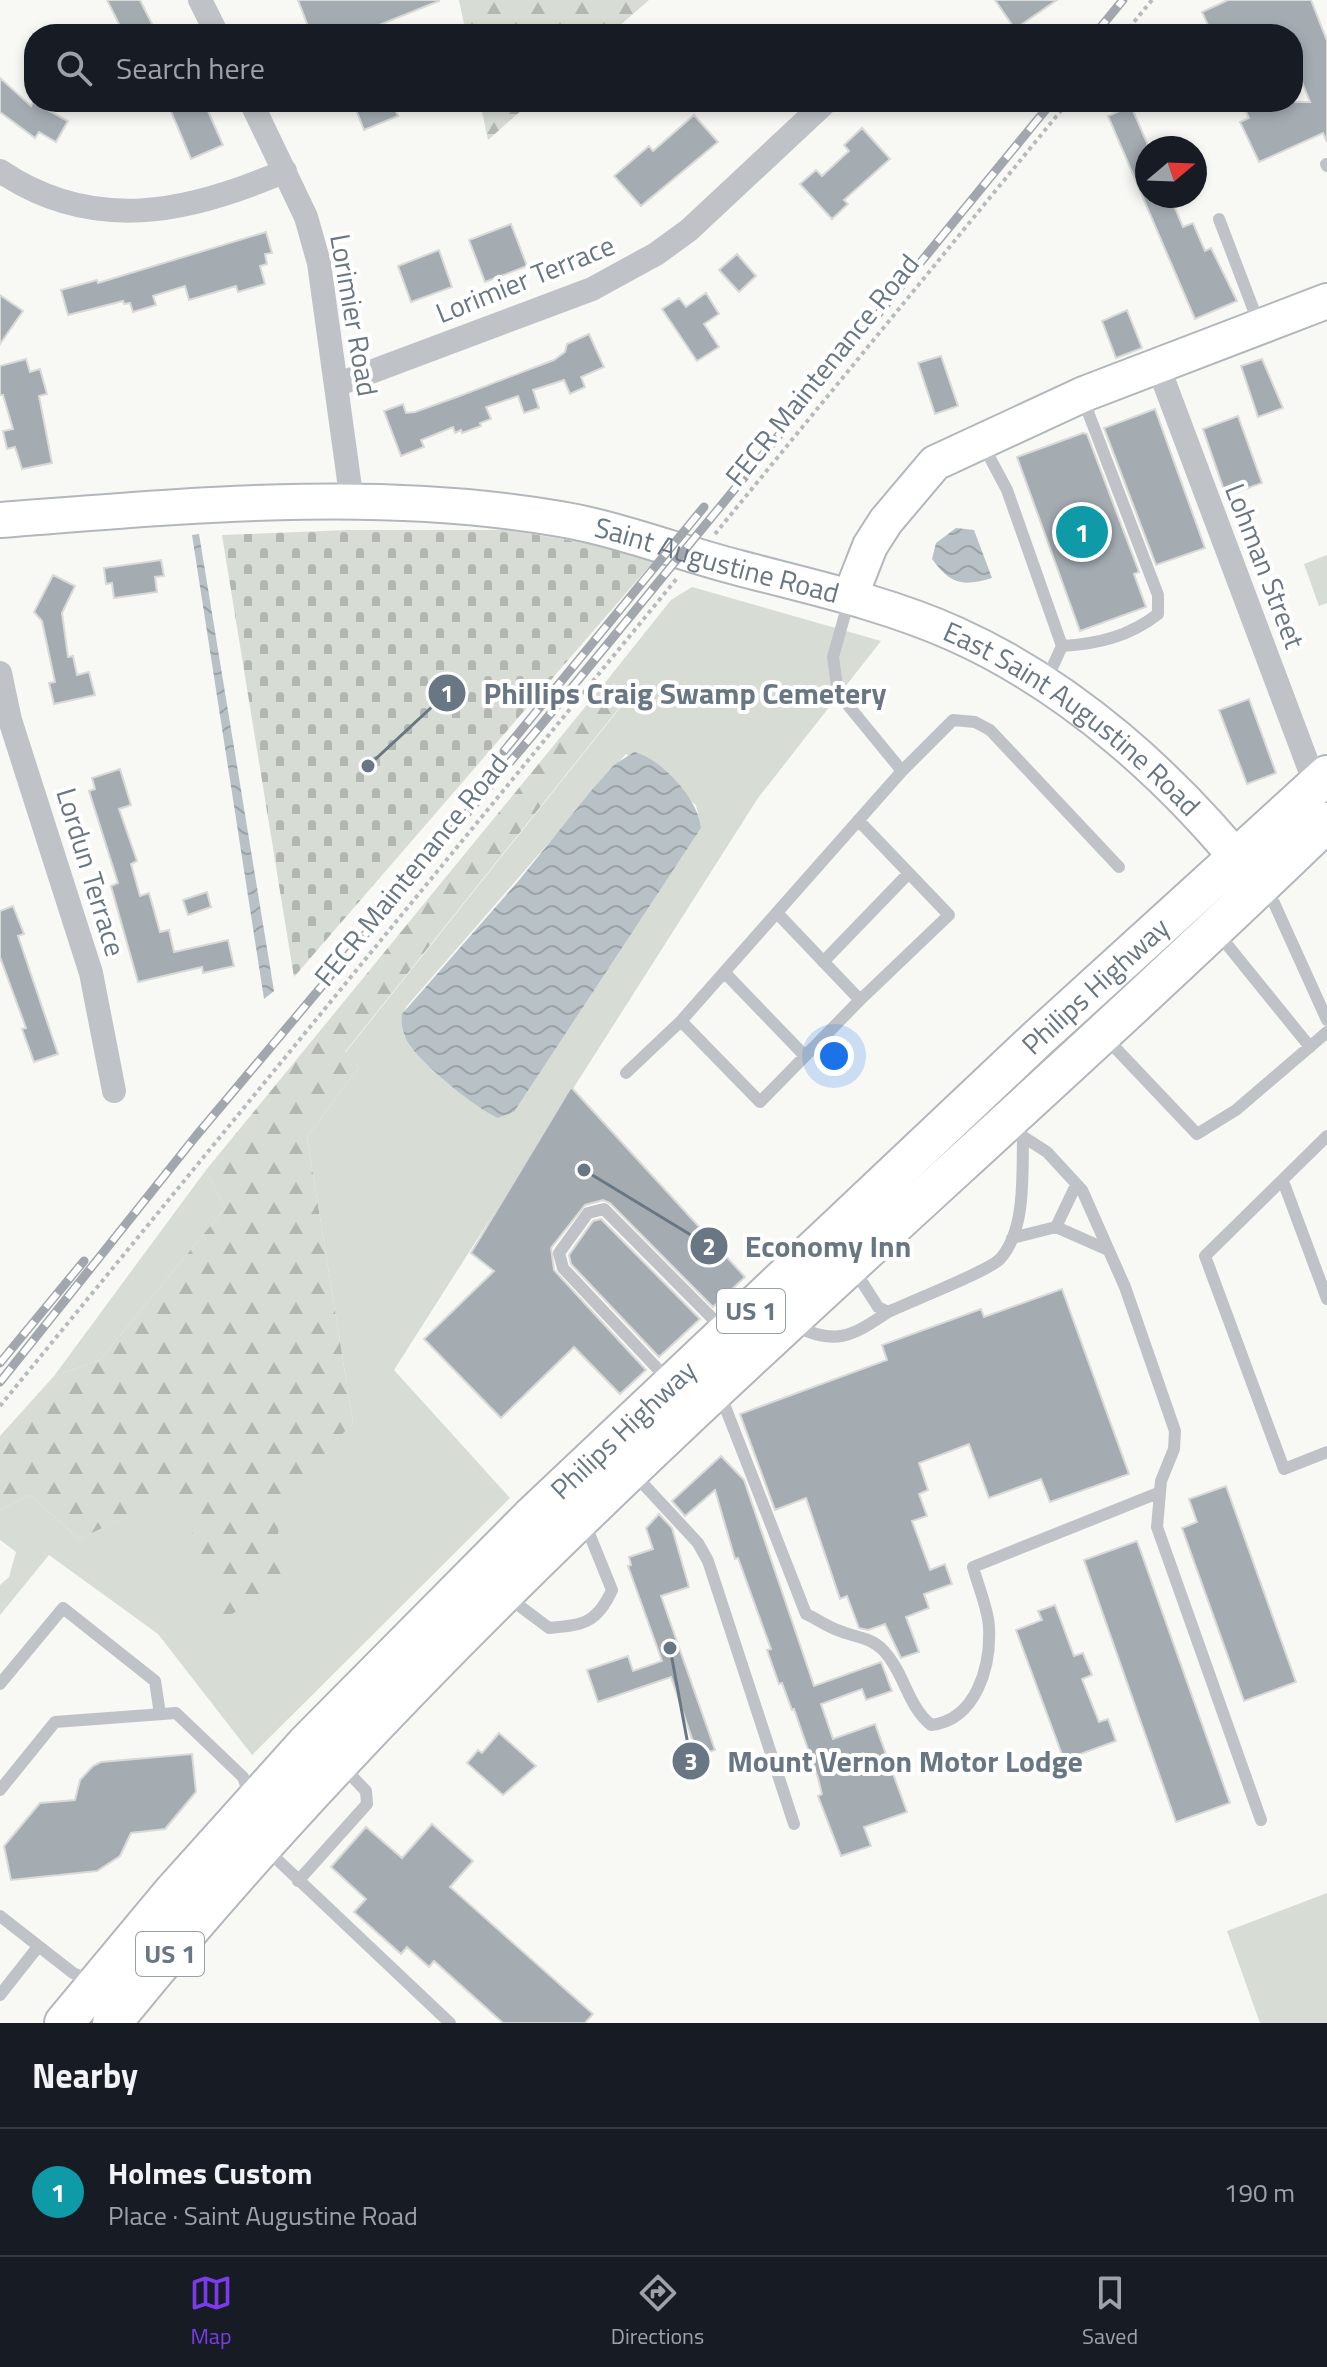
<!DOCTYPE html>
<meta charset="utf-8">
<style>
:root{--surface:#171b24;--page:#20242c;--text:#f1f3f6;--muted:#9ea1a6;--line:#363941;--accent:#7c3aed}
body{margin:0;font-family:"Titillium Web",sans-serif;background:var(--page);color:var(--text)}
.compass{position:absolute;left:1135px;top:136px;width:72px;height:72px;border-radius:50%;background:var(--surface);box-shadow:0 4px 12px #0003;rotate:71deg}
.you{position:absolute;left:834px;top:1056px;width:28px;height:28px;margin:-20px;border:6px solid #fff;border-radius:50%;background:#1a73e8;box-shadow:0 0 0 12px #1a73e833}
.badge{display:grid;place-items:center;width:52px;height:52px;border-radius:50%;background:var(--accent);color:#fff;font-size:26px;font-weight:700}
.pin{position:absolute;translate:-50% -50%;border:4px solid #fff;box-shadow:0 2px 8px #0006}
.list{margin:0;padding:0;list-style:none}
h2{display:flex;justify-content:space-between;align-items:center;height:104px;margin:0;padding:0 32px;font-size:34px}
h2 small{font-size:26px;font-weight:400;color:var(--muted)}
.list li{display:grid;grid-template-columns:52px 1fr auto;gap:24px;align-items:center;box-sizing:border-box;height:128px;padding:0 32px;border-top:2px solid var(--line)}
.list b{display:block;font-size:30px;white-space:nowrap}
.list p{margin:0;font-size:26px;white-space:nowrap;color:var(--muted)}
.list em{font-size:26px;font-style:normal;color:var(--muted)}
.icon{flex:none;width:44px;height:44px;fill:none;stroke:currentColor;stroke-width:2;stroke-linecap:round;stroke-linejoin:round}
.map{position:relative;flex:none;width:1327px;height:2023px;overflow:hidden}
.search{position:absolute;background:var(--surface);box-shadow:0 4px 12px #0003;left:24px;right:24px;top:24px;height:88px;display:flex;align-items:center;gap:20px;box-sizing:border-box;padding:0 28px;border-radius:32px;color:var(--muted);font-size:30px}
.sheet{height:232px;background:var(--surface)}
nav{display:flex;justify-content:space-around;align-items:center;box-sizing:border-box;height:112px;border-top:2px solid var(--line);background:var(--surface);font-size:22px;color:var(--muted)}
nav a{display:grid;justify-items:center;gap:4px}
nav .on{color:var(--accent)}
.map>svg:first-child{display:block}
</style>
<div class="map">
<svg width="1327" height="2023" viewBox="0 0 1327 2023">
<defs>
<pattern id="forest-firs" width="22" height="20" patternUnits="userSpaceOnUse" patternTransform="scale(2)"><rect width="22" height="20" fill="#d7dcd5"/><path d="M5 1l3.5 6h-7zM16 11l3.5 6h-7z" fill="#b2b7b2"/></pattern>
<pattern id="cemetery-stones" width="16" height="16" patternUnits="userSpaceOnUse" patternTransform="scale(2)"><rect width="16" height="16" fill="#d7dcd5"/><path d="M2 7V4a2 2 0 0 1 4 0v3zM10 15v-3a2 2 0 0 1 4 0v3z" fill="#b2b7b2"/></pattern>
<pattern id="water-waves" width="16" height="10" patternUnits="userSpaceOnUse" patternTransform="scale(2)"><rect width="16" height="10" fill="#b8c1c6"/><path d="M0 5q4-4 8 0t8 0" fill="none" stroke="#9aa2a6"/></pattern>
</defs>
<rect width="100%" height="100%" fill="#f8f8f5"/>
<path fill="#d7dcd5" fill-rule="evenodd" d="M 1327,555 L 1327,603 L 1319,606 L 1304,564 Z
M 692,587 L 881,641 L 758,798 L 394,1370 L 510,1498 L 252,1755 L 158,1634 L 49,1555 L 0,1615 L 0,1585 L 9,1577 L 16,1552 L 0,1540 L 0,1510 L 30,1495 L 79,1539 L 178,1492 L 280,1580 L 276,1509 L 353,1422 L 307,1137 L 359,1067 L 345,1053 L 627,699 L 604,684 L 671,600 ZM 626,754 L 696,805 L 701,828 L 514,1112 L 498,1118 C 475,1108 415,1059 405,1037 C 400,1026 403,1017 406,1007 Z
M 206,1170 L 225,1208 L 100,1360 L 54,1376 Z
M 1327,1893 L 1327,2023 L 1260,2023 L 1227,1931 Z"/>
<path fill="url(#forest-firs)" d="M 459,0 L 649,0 L 610,34 L 466,34 Z
M 480,102 L 531,102 L 488,140 Z
M 604,684 L 627,698 L 345,1052 L 359,1067 L 307,1137 L 353,1422 L 277,1509 L 281,1580 L 225,1619 L 177,1493 L 79,1539 L 30,1495 L 0,1510 L 0,1436 L 54,1376 L 100,1360 L 225,1208 L 206,1170 Z"/>
<path fill="url(#cemetery-stones)" d="M 348,530 L 508,530 L 659,555 L 294,977 L 222,535 Z"/>
<path fill="url(#water-waves)" d="M 956,528 L 974,530 L 992,578 C 962,587 950,584 932,559 L 936,543 Z
M 199,534 L 274,991 L 264,999 L 192,535 Z
M 634,752 C 661,758 699,800 701,828 L 514,1112 L 498,1118 C 475,1108 417,1061 406,1039 C 402,1030 401,1023 402,1014 L 520,879 L 591,791 L 614,765 Z"/>
<path fill="#a4acb2" stroke="#d9dad8" stroke-width="2" d="M 107,0 L 140,0 L 157,34 L 124,34 Z
M 298,0 L 439,0 L 439,1 L 369,29 L 371,34 L 311,34 Z
M 995,0 L 1057,0 L 1015,29 Z
M 1228,0 L 1311,0 L 1327,41 L 1327,142 L 1323,133 L 1259,162 L 1240,122 L 1249,118 L 1242,102 L 1310,102 L 1293,59 L 1293,34 L 1212,34 L 1202,12 Z
M 0,78 L 31,106 L 33,102 L 68,121 L 56,142 L 39,132 L 35,138 L 0,112 Z
M 167,102 L 204,102 L 223,145 L 191,159 Z
M 353,102 L 392,102 L 398,116 L 364,130 Z
M 1131,106 L 1147,143 L 1147,196 L 1170,196 L 1183,227 L 1193,223 L 1205,251 L 1211,248 L 1237,301 L 1195,319 L 1108,116 Z
M 694,115 L 718,142 L 641,206 L 614,176 L 649,146 L 653,151 Z
M 862,128 L 890,159 L 844,200 L 848,204 L 832,219 L 800,184 L 816,170 L 822,176 L 849,151 L 844,145 Z
M 511,224 L 527,266 L 485,282 L 469,240 Z
M 266,232 L 272,253 L 265,254 L 267,264 L 260,266 L 265,284 L 238,292 L 236,286 L 189,300 L 185,286 L 153,296 L 156,305 L 133,312 L 130,303 L 124,304 L 123,301 L 68,315 L 61,290 L 97,280 L 98,283 Z
M 439,250 L 452,287 L 411,302 L 398,266 Z
M 737,254 L 756,276 L 739,292 L 719,270 Z
M 706,293 L 719,314 L 704,324 L 719,347 L 697,361 L 662,309 L 679,298 L 686,307 Z
M 0,295 L 23,311 L 0,344 Z
M 1127,310 L 1142,348 L 1116,358 L 1102,321 Z
M 589,334 L 604,367 L 581,377 L 585,387 L 570,394 L 564,380 L 533,390 L 539,408 L 524,413 L 518,396 L 486,407 L 491,419 L 480,423 L 481,426 L 462,433 L 461,430 L 455,433 L 453,427 L 421,440 L 424,447 L 401,456 L 384,411 L 403,404 L 406,413 L 415,412 L 457,397 L 554,360 L 565,352 L 567,344 Z
M 941,356 L 958,406 L 935,414 L 918,363 Z
M 26,359 L 30,372 L 40,369 L 47,394 L 39,396 L 52,463 L 22,469 L 15,447 L 7,449 L 3,431 L 13,429 L 3,395 L 0,395 L 0,366 Z
M 1262,359 L 1283,408 L 1258,417 L 1241,366 Z
M 1155,409 L 1205,548 L 1156,565 L 1104,428 Z
M 1238,416 L 1262,483 L 1226,496 L 1203,429 Z
M 1083,433 L 1087,434 L 1139,572 L 1134,574 L 1146,607 L 1080,631 L 1017,457 Z
M 161,560 L 164,576 L 155,577 L 157,592 L 114,598 L 112,583 L 106,584 L 104,568 Z
M 53,575 L 75,586 L 62,613 L 68,657 L 73,656 L 77,675 L 89,672 L 95,695 L 54,704 L 49,683 L 55,682 L 42,621 L 34,612 Z
M 1249,699 L 1276,773 L 1247,784 L 1219,710 Z
M 120,769 L 131,805 L 119,809 L 137,861 L 131,864 L 140,896 L 149,893 L 160,932 L 169,930 L 174,952 L 228,940 L 234,966 L 203,973 L 202,967 L 138,982 L 111,886 L 118,883 L 89,791 L 95,789 L 92,778 Z
M 207,892 L 211,907 L 188,915 L 183,900 Z
M 13,906 L 24,934 L 18,936 L 58,1054 L 34,1062 L 22,1029 L 26,1028 L 0,957 L 0,911 Z
M 571,1087 L 745,1277 L 713,1307 L 610,1203 L 603,1200 L 585,1205 L 551,1248 L 554,1270 L 646,1370 L 620,1394 L 574,1347 L 501,1418 L 424,1339 L 494,1271 L 471,1253 Z
M 601,1219 L 700,1319 L 659,1357 L 571,1264 L 569,1255 L 593,1221 Z
M 1062,1289 L 1129,1474 L 1050,1502 L 1041,1479 L 989,1498 L 969,1444 L 919,1463 L 928,1490 L 919,1494 L 927,1516 L 912,1521 L 930,1570 L 945,1564 L 952,1584 L 924,1594 L 929,1608 L 906,1617 L 919,1652 L 901,1658 L 885,1624 L 868,1630 L 859,1628 L 847,1596 L 840,1599 L 806,1498 L 775,1510 L 740,1414 L 887,1360 L 882,1345 L 981,1309 L 984,1317 Z
M 721,1456 L 744,1480 L 814,1686 L 881,1662 L 892,1691 L 866,1700 L 862,1689 L 821,1704 L 833,1739 L 875,1724 L 907,1812 L 864,1827 L 871,1846 L 841,1856 L 818,1796 L 822,1794 L 818,1778 L 794,1709 L 792,1710 L 782,1683 L 779,1684 L 767,1650 L 771,1649 L 738,1558 L 735,1559 L 715,1490 L 685,1516 L 672,1501 Z
M 1226,1486 L 1296,1682 L 1244,1701 L 1182,1528 L 1197,1522 L 1189,1499 Z
M 659,1514 L 672,1528 L 689,1587 L 661,1596 L 715,1750 L 698,1756 L 671,1677 L 598,1702 L 587,1670 L 628,1656 L 633,1671 L 662,1661 L 628,1566 L 631,1565 L 629,1557 L 653,1549 L 646,1528 Z
M 1137,1541 L 1230,1803 L 1176,1822 L 1084,1560 Z
M 1055,1605 L 1074,1656 L 1083,1653 L 1092,1675 L 1082,1679 L 1099,1722 L 1108,1719 L 1116,1741 L 1064,1760 L 1016,1630 L 1042,1620 L 1038,1611 Z
M 499,1733 L 536,1766 L 503,1795 L 467,1763 L 478,1750 L 482,1753 Z
M 192,1754 L 196,1792 L 165,1829 L 131,1833 L 120,1856 L 97,1871 L 11,1880 L 4,1846 L 40,1803 L 75,1800 L 80,1780 L 93,1766 L 101,1762 Z
M 432,1824 L 473,1861 L 450,1887 L 593,2014 L 585,2023 L 503,2023 L 434,1961 L 429,1967 L 407,1947 L 401,1954 L 354,1912 L 366,1899 L 331,1867 L 366,1827 L 402,1858 Z"/>
<g fill="none" stroke-linecap="round" stroke-linejoin="round">
<defs>
<g id="secondary">
<path id="s1" d="M 0,520 C 185,506 376,487 560,519 C 620,529 680,553 739,568 C 811,587 886,603 955,634 C 1073,687 1174,779 1254,879"/>
<path d="M 850,597 L 870,546 L 886,521 L 935,463 L 1084,394 L 1327,301"/>
</g>
<g id="primary">
<path id="s2" d="M 64,2023 L 173,1892 L 306,1744 L 533,1515 L 1037,1039 L 1327,775"/>
<path d="M 112,2023 C 471,1578 918,1218 1327,822"/>
</g>
</defs>
<use href="#secondary" stroke="#b2b7bc" stroke-width="38"/>
<use href="#primary" stroke="#b3b7bb" stroke-width="42"/>
<path stroke="#b8bbbe" stroke-width="4" stroke-dasharray="4 4" stroke-linecap="butt" d="M 1124,34 L 1152,0
M 715,534 L 1068,102
M 0,1406 L 678,577"/>
<path stroke="#bfc3c7" stroke-width="12" d="M 1326,164 L 1327,166
M 1219,219 L 1259,324
M 982,443 L 1007,490 L 1062,646 L 1046,681
M 1062,646 C 1098,644 1130,636 1158,614 L 1158,595 L 1083,399
M 902,771 L 953,720 L 975,722 L 990,730 L 1119,867
M 858,820 L 949,915 L 860,1000
M 1262,889 L 1274,903 L 1327,1020
M 778,914 L 860,1000 L 760,1102 L 681,1021 L 902,771 L 838,693 L 833,657 L 849,600
M 1216,931 L 1310,1047
M 823,962 L 909,873
M 725,973 L 805,1056
M 1104,1036 L 1197,1134 L 1236,1110 L 1327,1032
M 626,1073 L 681,1021
M 1008,1127 L 1047,1152 L 1082,1190 L 1125,1287 L 1175,1431 L 1174,1449 L 1161,1481 L 1157,1527 L 1261,1820
M 1327,1136 L 1205,1256 L 1284,1469 L 1327,1452
M 1283,1181 L 1327,1299
M 1056,1227 L 1076,1185
M 1012,1238 L 1056,1227 L 1106,1249
M 853,1268 L 878,1307 L 888,1312 C 909,1302 987,1272 1000,1259 C 1026,1230 1022,1176 1023,1140
M 793,1325 C 836,1346 851,1337 888,1312
M 670,1382 L 563,1268 L 559,1253 L 588,1213 L 604,1209 L 722,1328
M 720,1394 L 806,1614 C 817,1619 828,1627 840,1631 C 857,1638 871,1637 884,1651 C 905,1674 907,1705 931,1725 C 976,1720 991,1667 989,1627 C 988,1608 978,1586 973,1567 L 1158,1493
M 634,1474 L 698,1543 L 708,1561 L 794,1824
M 509,1598 L 549,1628 C 584,1625 597,1623 612,1590 L 584,1521
M 0,1684 L 63,1608 L 155,1681 L 160,1714
M 0,1790 L 55,1722 L 176,1713 L 243,1777 L 250,1796
M 265,1848 L 450,2023
M 298,1881 L 367,1804 L 366,1791 L 344,1768
M 0,1916 L 73,1973 L 92,1981
M 0,1995 L 37,1948"/>
<path stroke="#bfc3c7" stroke-width="24" d="M 200,0 L 217,34
M 251,102 L 306,217 L 319,263 L 352,502
M 0,171 C 93,234 189,213 285,171
M 1158,366 L 1316,786
M 336,385 L 592,289 L 656,254 L 689,230 L 826,102
M 0,673 L 10,720 L 91,973 L 114,1091"/>
<use href="#secondary" stroke="#fff" stroke-width="34"/>
<use href="#primary" stroke="#fff" stroke-width="38"/>
<defs>
<path id="rail" d="M 1095,34 L 1123,0
M 504,751 L 704,507
M 0,1363 L 84,1261
M 0,1382 L 196,1136 L 542,724 L 1052,102"/>
</defs>
<use href="#rail" stroke="#a1a7ad" stroke-width="9"/>
<use href="#rail" stroke="#fff" stroke-width="6" stroke-dasharray="18" stroke-linecap="butt"/>
</g>
<g text-anchor="middle" stroke-width="8" stroke-linejoin="round" paint-order="stroke">
<g fill="#fff" stroke="#96a0a9" stroke-width="2">
<rect x="717" y="1289" width="68" height="44" rx="6"/>
<rect x="136" y="1932" width="68" height="44" rx="6"/>
</g>
<g font-size="26" font-weight="bold" fill="#697784">
<text x="751" y="1320">US 1</text>
<text x="170" y="1963">US 1</text>
</g>
<g font-size="28" fill="#697784" stroke="#fff">
<text transform="translate(525 279) rotate(-22)" y="10">Lorimier Terrace</text>
<text transform="translate(354 315) rotate(80)" y="10">Lorimier Road</text>
<text transform="translate(822 370) rotate(-51)" y="10">FECR Maintenance Road</text>
<text dy="10" stroke="none"><textPath href="#s1" startOffset="724">Saint Augustine Road</textPath></text>
<text transform="translate(1265 566) rotate(69)" y="10">Lohman Street</text>
<text dy="10" stroke="none"><textPath href="#s1" startOffset="1118">East Saint Augustine Road</textPath></text>
<text transform="translate(411 870) rotate(-51)" y="10">FECR Maintenance Road</text>
<text transform="translate(91 872) rotate(73)" y="10">Lordun Terrace</text>
<text dy="10" stroke="none"><textPath href="#s2" startOffset="1464">Philips Highway</textPath></text>
<text dy="10" stroke="none"><textPath href="#s2" startOffset="816">Philips Highway</textPath></text>
</g>
</g>
<path fill="none" stroke="#697784" stroke-width="3" d="M368 766L447 693M584 1170L709 1246M670 1648L691 1761"/>
<g fill="#697784" stroke="#fff" stroke-width="3">
<circle cx="368" cy="766" r="8"/>
<circle cx="584" cy="1170" r="8"/>
<circle cx="670" cy="1648" r="8"/>
<circle cx="447" cy="693" r="20"/>
<circle cx="709" cy="1246" r="20"/>
<circle cx="691" cy="1761" r="20"/>
</g>
<g font-size="24" text-anchor="middle" font-weight="bold" fill="#fff">
<text x="447" y="702">1</text>
<text x="709" y="1255">2</text>
<text x="691" y="1770">3</text>
</g>
<g font-size="30" text-anchor="middle" font-weight="bold" fill="#697784" stroke="#fff" stroke-width="8" stroke-linejoin="round" paint-order="stroke">
<text x="685" y="704">Phillips Craig Swamp Cemetery</text>
<text x="828" y="1257">Economy Inn</text>
<text x="905" y="1772">Mount Vernon Motor Lodge</text>
</g>
</svg>
<svg class="compass" viewBox="-18 -18 36 36"><path d="M0-13l5 13h-10z" fill="#e53935"/><path d="M0 13l5-13h-10z" fill="#9ea1a6"/></svg>
<div class="you"></div>
<div class="pin badge" style="left:1082px;top:532px;background:#0f9aa8">1</div>
<div class="search"><svg class="icon" aria-label="search" viewBox="0 0 24 24"><circle cx="10" cy="10" r="6"/><path d="M15 15l6 6"/></svg>Search here</div>
</div>
<section class="sheet">
<h2>Nearby<small></small></h2>
<ul class="list">
<li><span class="badge" style="background:#0f9aa8">1</span><div><b>Holmes Custom</b><p>Place · Saint Augustine Road</p></div><em>190 m</em></li>
</ul>
</section>
<nav>
<a class="on"><svg class="icon" aria-label="map" viewBox="0 0 24 24"><path d="M3 6l6-2 6 2 6-2v14l-6 2-6-2-6 2zM9 4v14M15 6v14"/></svg>Map</a>
<a><svg class="icon" aria-label="directions" viewBox="0 0 24 24"><path d="M12 3l9 9-9 9-9-9zM9 14v-3h6M13 9l2 2-2 2"/></svg>Directions</a>
<a><svg class="icon" aria-label="saved" viewBox="0 0 24 24"><path d="M7 4h10v16l-5-4-5 4z"/></svg>Saved</a>
</nav>
